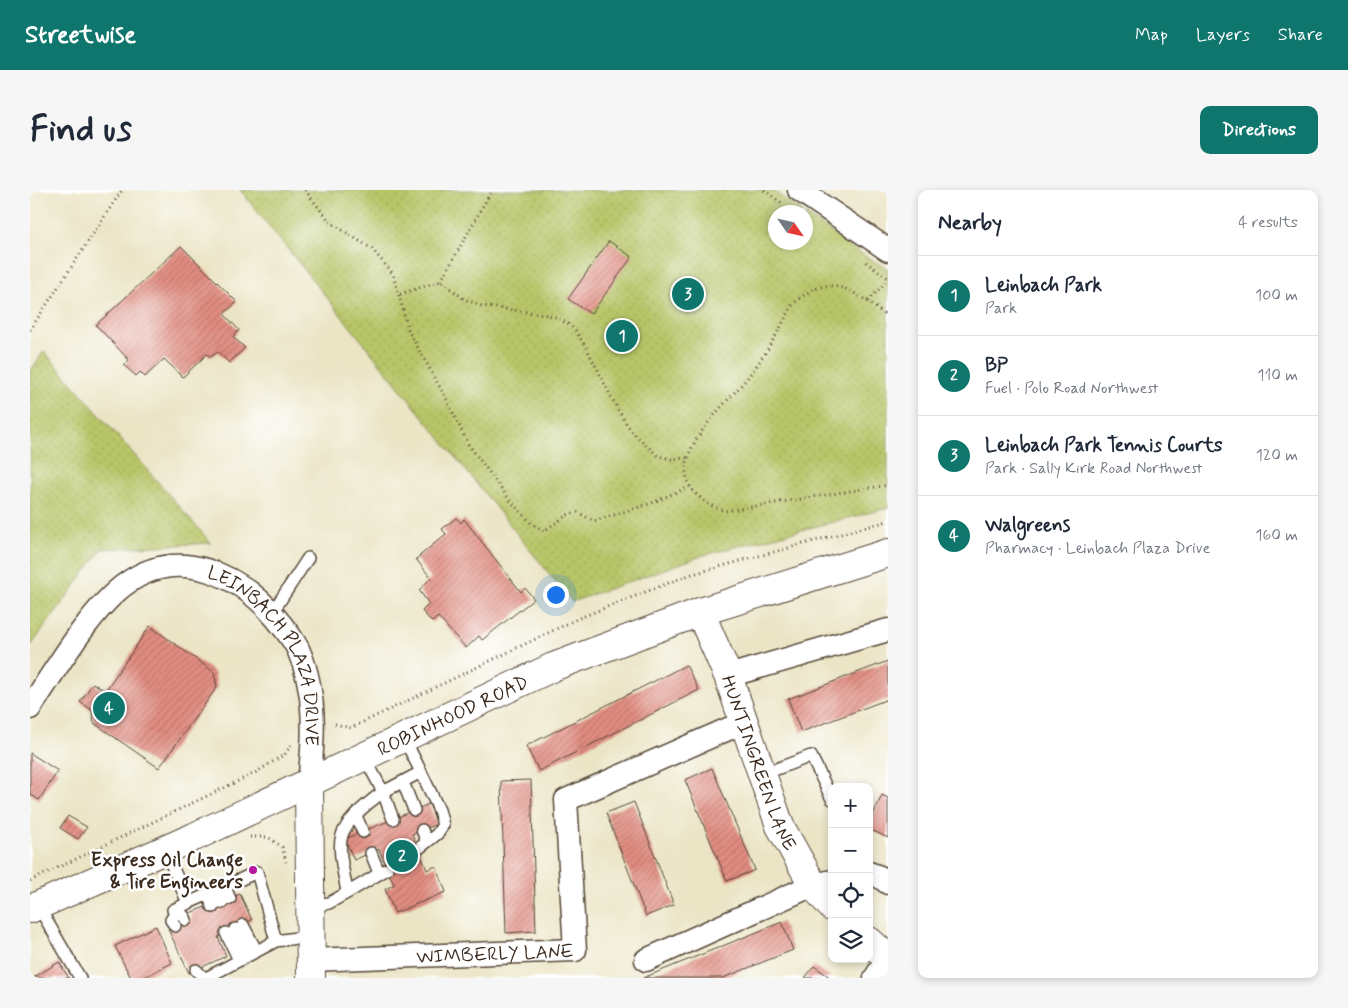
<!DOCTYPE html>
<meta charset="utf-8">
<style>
:root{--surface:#fff;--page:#f6f6f7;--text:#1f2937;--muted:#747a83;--line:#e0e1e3;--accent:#0f766e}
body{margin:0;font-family:Mynerve,sans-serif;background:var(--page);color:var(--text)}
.controls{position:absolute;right:15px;bottom:15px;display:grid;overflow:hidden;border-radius:10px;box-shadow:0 2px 8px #0003}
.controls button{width:45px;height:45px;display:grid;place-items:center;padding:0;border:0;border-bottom:1px solid var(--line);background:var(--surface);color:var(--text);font:25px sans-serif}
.compass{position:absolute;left:738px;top:15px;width:45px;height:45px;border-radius:50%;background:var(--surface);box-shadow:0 2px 8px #0003;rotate:124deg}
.you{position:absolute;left:525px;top:404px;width:18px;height:18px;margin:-12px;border:4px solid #fff;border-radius:50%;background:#1a73e8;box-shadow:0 0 0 8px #1a73e833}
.badge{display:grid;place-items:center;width:32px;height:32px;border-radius:50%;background:var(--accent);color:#fff;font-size:16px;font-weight:700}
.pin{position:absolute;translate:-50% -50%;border:2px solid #fff;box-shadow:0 1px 5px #0006}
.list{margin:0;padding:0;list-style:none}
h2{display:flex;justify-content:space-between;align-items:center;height:65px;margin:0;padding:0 20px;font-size:21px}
h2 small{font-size:16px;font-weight:400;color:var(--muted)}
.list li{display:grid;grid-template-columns:32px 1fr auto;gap:15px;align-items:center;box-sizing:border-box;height:80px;padding:0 20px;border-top:1px solid var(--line)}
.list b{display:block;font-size:19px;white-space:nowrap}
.list p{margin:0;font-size:16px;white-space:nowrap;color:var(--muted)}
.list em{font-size:16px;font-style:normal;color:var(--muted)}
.icon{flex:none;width:28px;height:28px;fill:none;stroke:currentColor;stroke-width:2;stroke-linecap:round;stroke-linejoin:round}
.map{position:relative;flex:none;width:858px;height:788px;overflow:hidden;border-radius:10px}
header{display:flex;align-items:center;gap:30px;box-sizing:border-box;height:70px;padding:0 25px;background:var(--accent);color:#fff}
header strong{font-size:24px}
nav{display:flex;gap:28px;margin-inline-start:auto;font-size:18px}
.intro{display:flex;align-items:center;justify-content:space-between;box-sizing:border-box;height:120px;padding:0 30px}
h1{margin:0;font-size:35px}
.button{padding:12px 22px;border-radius:10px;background:var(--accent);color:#fff;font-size:18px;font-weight:700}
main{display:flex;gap:30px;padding:0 30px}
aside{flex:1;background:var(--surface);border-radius:10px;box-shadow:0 2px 8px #0003}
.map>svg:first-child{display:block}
</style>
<header>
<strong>Streetwise</strong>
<nav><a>Map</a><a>Layers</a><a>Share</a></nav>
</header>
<div class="intro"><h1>Find us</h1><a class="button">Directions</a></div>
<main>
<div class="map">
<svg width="858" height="788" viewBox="0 0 858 788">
<defs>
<pattern id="park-dots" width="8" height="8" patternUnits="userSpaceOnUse" patternTransform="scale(1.25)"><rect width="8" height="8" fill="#b7c568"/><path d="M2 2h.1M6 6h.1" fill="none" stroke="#9ea95a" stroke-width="1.8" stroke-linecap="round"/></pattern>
<pattern id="building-hatch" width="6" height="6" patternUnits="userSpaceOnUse" patternTransform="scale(1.25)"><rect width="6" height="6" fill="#e28d81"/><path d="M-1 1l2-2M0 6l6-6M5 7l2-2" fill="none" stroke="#b87369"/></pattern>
</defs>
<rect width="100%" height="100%" fill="#fff"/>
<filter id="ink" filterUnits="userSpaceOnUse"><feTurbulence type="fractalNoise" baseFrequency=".02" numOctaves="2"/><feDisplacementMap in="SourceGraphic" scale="10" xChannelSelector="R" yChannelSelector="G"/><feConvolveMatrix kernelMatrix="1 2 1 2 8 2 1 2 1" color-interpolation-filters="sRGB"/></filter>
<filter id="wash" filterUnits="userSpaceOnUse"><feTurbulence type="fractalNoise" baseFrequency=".0096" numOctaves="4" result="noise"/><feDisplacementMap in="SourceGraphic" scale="20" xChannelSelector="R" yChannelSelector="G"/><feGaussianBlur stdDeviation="1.12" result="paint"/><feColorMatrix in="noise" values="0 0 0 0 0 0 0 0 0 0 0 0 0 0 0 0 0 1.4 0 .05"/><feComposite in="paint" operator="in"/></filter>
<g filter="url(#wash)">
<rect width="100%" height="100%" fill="#ebe5c6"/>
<path fill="url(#park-dots)" stroke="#797843" d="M 210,0 L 742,0 L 773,22 L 746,22 L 746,52 L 776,52 L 776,24 L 828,62 L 858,79 L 858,318 L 674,365 L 542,412 Z
M 14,161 L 181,353 L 72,359 L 0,457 L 0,182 Z"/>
<g id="blocks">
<path fill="url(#building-hatch)" d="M 579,51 L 602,67 L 561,124 L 538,109 Z
M 151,56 L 207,112 L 194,124 L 209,140 L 203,147 L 215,158 L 199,173 L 188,162 L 181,167 L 177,164 L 153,187 L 134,169 L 115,187 L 110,182 L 106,186 L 94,175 L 99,170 L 66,135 Z
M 426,328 L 431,333 L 434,329 L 491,402 L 495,398 L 504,409 L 452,450 L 449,446 L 436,458 L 408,427 L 402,432 L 392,421 L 399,414 L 389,400 L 401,388 L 386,369 L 416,344 L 412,339 Z
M 120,436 L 184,482 L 187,497 L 129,578 L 64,533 L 62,520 L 50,512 L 63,493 L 75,501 Z
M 858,471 L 858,509 L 771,542 L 758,509 Z
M 656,475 L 669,500 L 509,581 L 496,556 Z
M 0,563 L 28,581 L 9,610 L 0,604 Z
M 682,578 L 725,680 L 697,691 L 655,590 Z
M 501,590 L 506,741 L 476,743 L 471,591 Z
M 852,605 L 858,608 L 858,648 L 839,639 L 839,634 Z
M 604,612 L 644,715 L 616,726 L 576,623 Z
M 399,614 L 407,634 L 382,644 L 397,680 L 406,676 L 416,702 L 365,723 L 355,699 L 364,695 L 349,659 L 324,670 L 315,649 Z
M 38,626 L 57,637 L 48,649 L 30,638 Z
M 210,704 L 222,730 L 188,747 L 196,766 L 159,783 L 138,739 L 162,728 L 160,723 L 175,717 L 176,720 Z
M 752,732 L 763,760 L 693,788 L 613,788 Z
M 126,736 L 142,773 L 112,788 L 101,788 L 85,756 Z
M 29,772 L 39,788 L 3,788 Z
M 784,776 L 801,788 L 775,788 Z"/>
</g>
</g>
<g filter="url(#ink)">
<use href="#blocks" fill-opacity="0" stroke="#554637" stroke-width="1"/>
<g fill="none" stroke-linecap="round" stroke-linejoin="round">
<defs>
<path id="service" d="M 242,423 L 278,368
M 334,566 L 353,602 L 391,582 L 374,548
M 733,584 L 781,566 L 802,609
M 373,592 L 384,620
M 326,626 L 333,642
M 392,640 L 397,652
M 388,659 L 407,644 L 413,635 L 409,620 L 391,582
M 135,660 L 158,713
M 341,663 L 349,683
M 195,697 L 200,709
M 186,701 L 192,713
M 317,703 L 357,679
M 178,705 L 183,717
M 8,716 L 50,788
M 280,717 L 299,713 L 317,703 C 315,686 307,661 312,645 C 318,628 339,612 353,602 L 363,629
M 145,724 L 153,725 L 156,730
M 213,735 L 226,760
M 145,736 L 141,730 L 145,724 L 143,720 L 227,682 L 246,751
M 205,739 L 217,765
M 196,743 L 209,770
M 166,780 L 174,788
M 176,788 L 246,751 L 280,746"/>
<g id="minor">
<path d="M 769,0 L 858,60"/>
<path d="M 698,486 L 858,440"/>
<path id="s1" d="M 0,518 C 24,482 62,417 97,393 C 149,356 209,384 246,428 C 254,438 262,447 268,459 C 287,502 284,548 279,593"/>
<path d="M 839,683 L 850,687 L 858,693"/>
<path id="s2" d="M 280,770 L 545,760 L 536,610 L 714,532"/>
<path d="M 616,770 L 783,695 L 802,691"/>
<path d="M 845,788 L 858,768"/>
</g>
<g id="tertiary">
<path id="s3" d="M 670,422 L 698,486 L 750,636 L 783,695 L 802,717"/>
<path d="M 279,593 L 281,788"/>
<path d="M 839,751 L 858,768"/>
</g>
<g id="primary">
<path id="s4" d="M 0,719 L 164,647 L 523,477 L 670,422 L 858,363"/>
</g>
</defs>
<use href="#service" stroke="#554637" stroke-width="14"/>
<use href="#minor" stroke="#554637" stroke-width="25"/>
<use href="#tertiary" stroke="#554637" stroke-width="30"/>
<use href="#primary" stroke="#554637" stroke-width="30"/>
<path stroke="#554637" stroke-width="3" stroke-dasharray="1 4" stroke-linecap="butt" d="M 275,0 L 300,32 L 342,59 L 363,84 L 379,142 L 417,210 L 438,254 L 479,309 L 501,333 L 514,341 L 537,325 L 547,322 L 564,331 L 619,314 L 659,297
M 734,0 L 753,14
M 836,72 L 858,88
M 411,91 L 462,0
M 370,104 L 411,91 L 434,109 L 452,116 L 513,124 L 526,127 L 538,134 L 545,140 L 557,159 L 588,220 L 602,242 L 628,266 L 641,269 L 657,268
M 838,111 L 858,90
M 858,127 C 825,101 797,78 762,116 C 749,140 735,166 718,187 C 697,214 631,269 666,304 C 675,312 682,317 695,321 L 858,295
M 0,140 L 92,0
M 305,534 L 321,538 L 549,428 L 659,385 L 858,331
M 220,647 L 238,647 L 252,657 L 256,672
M 0,691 L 225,583 L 255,564 L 261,555"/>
<use href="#service" stroke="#fff" stroke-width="11"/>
<use href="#minor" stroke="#fff" stroke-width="22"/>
<use href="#tertiary" stroke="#fff" stroke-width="28"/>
<use href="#primary" stroke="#fff" stroke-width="28"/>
</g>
</g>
<circle fill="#b5179e" stroke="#fff" stroke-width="2" cx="223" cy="680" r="5"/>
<g text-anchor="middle" stroke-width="5" stroke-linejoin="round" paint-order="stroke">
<g font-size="19" fill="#3b2a1e" stroke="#fff">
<text dy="7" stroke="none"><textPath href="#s1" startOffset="355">LEINBACH PLAZA DRIVE</textPath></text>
<text dy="7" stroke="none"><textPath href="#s4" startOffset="465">ROBINHOOD ROAD</textPath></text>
<text dy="7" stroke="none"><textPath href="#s3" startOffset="162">HUNTINGREEN LANE</textPath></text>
<text dy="7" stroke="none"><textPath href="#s2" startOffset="185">WIMBERLY LANE</textPath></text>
</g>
<g font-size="19" font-weight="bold" fill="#3b2a1e" stroke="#fff" text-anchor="end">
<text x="213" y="676">Express Oil Change<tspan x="213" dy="22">&amp; Tire Engineers</tspan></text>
</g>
</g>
</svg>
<div class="controls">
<button>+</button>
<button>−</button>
<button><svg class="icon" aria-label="locate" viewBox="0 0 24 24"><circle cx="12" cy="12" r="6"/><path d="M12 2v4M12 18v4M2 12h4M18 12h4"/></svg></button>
<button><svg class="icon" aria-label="layers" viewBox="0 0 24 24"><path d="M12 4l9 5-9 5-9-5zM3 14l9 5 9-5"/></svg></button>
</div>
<svg class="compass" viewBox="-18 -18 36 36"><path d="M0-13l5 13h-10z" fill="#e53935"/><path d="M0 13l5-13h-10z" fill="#747a83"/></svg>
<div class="you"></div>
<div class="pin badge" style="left:592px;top:146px">1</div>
<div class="pin badge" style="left:372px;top:666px">2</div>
<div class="pin badge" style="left:658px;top:104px">3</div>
<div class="pin badge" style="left:79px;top:518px">4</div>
</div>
<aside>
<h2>Nearby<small>4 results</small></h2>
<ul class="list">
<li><span class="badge">1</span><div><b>Leinbach Park</b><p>Park</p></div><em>100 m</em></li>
<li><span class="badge">2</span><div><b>BP</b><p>Fuel · Polo Road Northwest</p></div><em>110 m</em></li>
<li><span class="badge">3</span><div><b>Leinbach Park Tennis Courts</b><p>Park · Sally Kirk Road Northwest</p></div><em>120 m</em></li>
<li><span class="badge">4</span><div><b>Walgreens</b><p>Pharmacy · Leinbach Plaza Drive</p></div><em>160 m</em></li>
</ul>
</aside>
</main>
